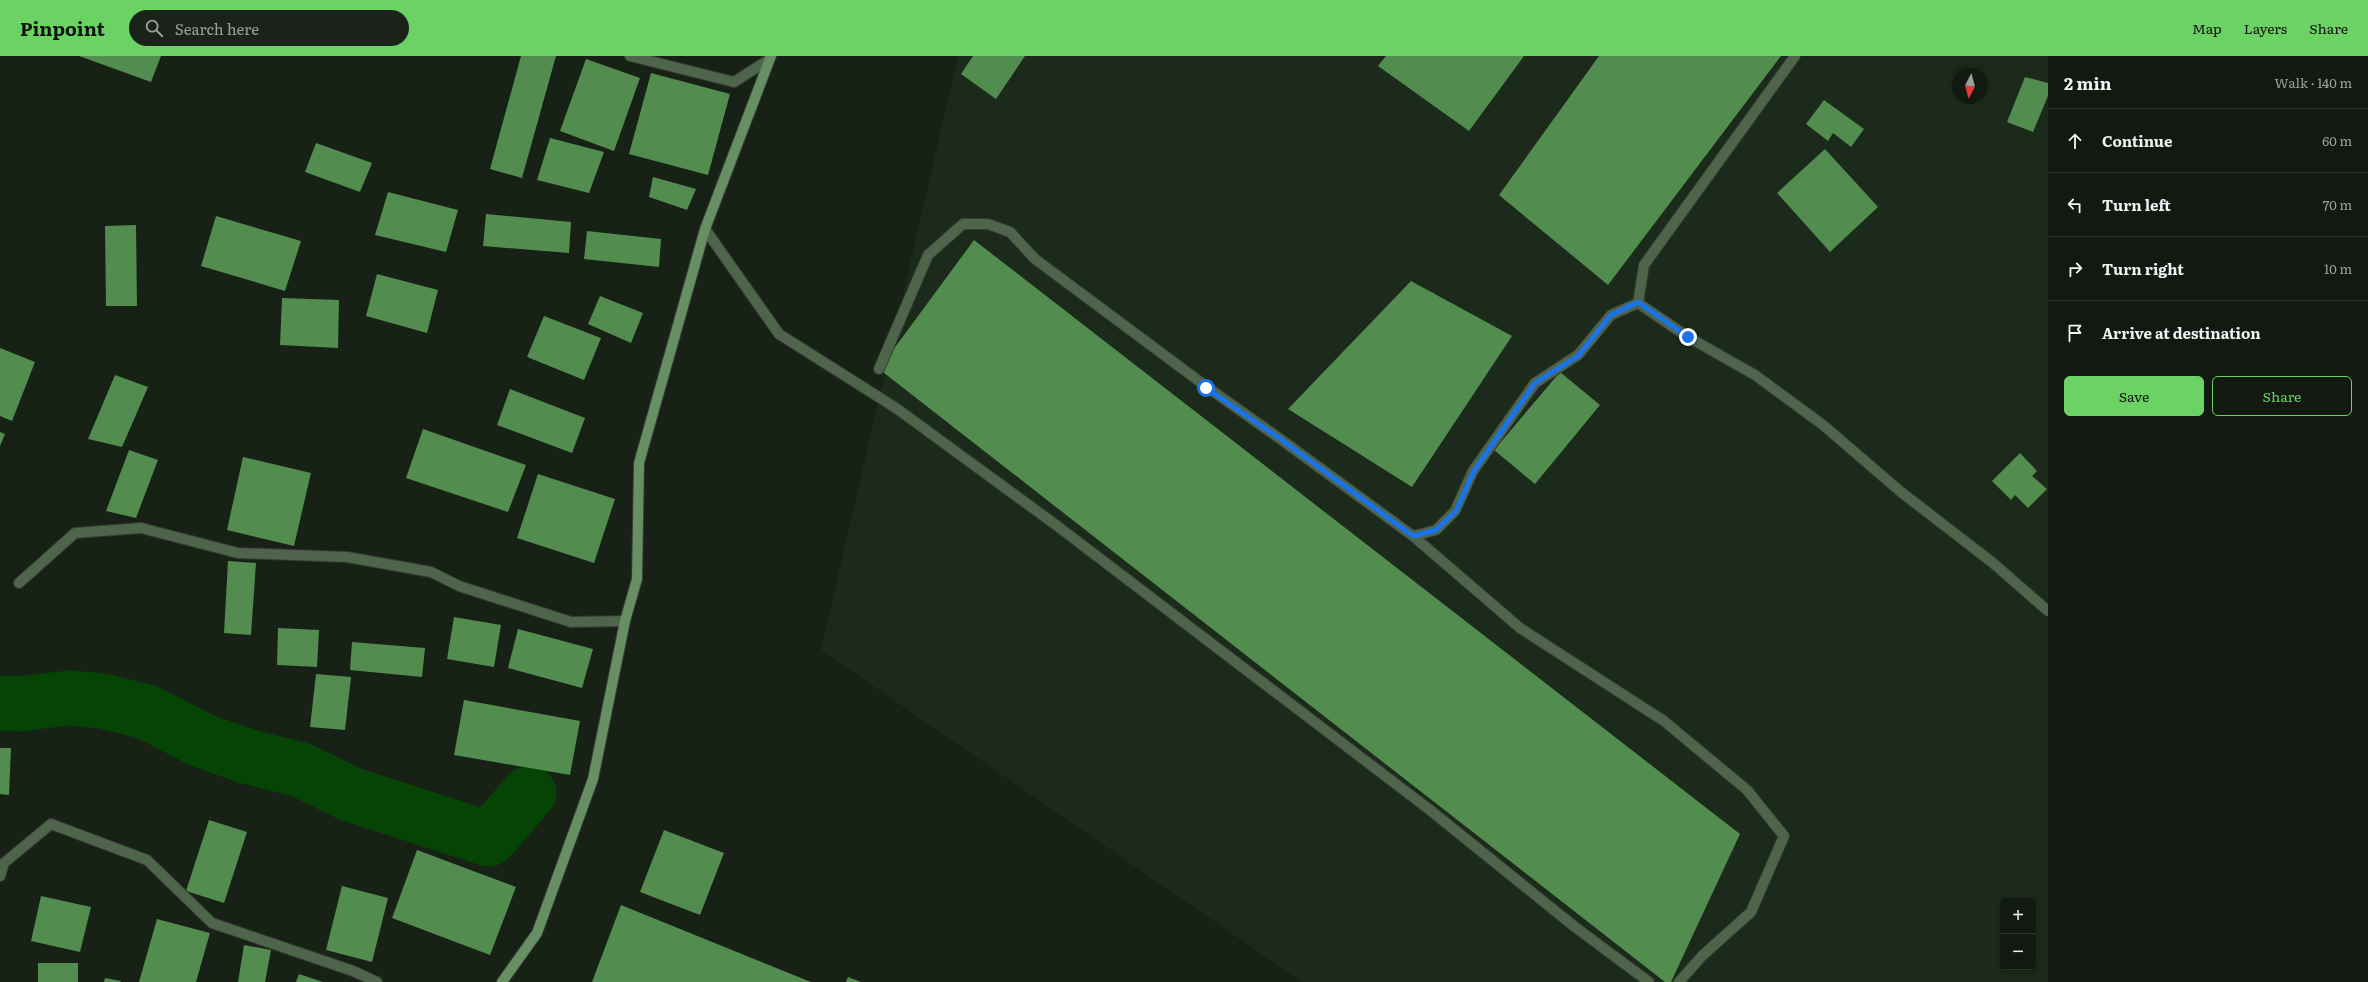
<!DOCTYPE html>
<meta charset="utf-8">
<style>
:root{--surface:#111910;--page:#1a2219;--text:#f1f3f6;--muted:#9ca09f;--line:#303830;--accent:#6ad363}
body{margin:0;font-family:Literata,serif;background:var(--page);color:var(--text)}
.controls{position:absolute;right:12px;bottom:12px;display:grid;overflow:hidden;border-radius:6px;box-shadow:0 2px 6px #0003}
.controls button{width:36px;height:36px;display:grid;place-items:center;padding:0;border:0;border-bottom:1px solid var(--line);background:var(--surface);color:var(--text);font:20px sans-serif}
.compass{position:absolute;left:1952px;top:12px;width:36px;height:36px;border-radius:50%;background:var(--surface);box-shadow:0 2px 6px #0003;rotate:186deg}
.stop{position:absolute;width:12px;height:12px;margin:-9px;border:3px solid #1a73e8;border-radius:50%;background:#fff}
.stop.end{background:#1a73e8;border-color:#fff;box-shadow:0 1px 4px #0008}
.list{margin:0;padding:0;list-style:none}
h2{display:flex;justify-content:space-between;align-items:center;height:52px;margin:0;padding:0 16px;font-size:17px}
h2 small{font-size:13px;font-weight:400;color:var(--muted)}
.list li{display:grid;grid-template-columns:26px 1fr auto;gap:12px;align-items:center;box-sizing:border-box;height:64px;padding:0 16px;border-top:1px solid var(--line)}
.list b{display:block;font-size:15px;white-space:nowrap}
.list em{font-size:13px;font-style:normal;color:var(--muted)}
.actions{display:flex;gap:8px;padding:12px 16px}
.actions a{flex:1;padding:9px 0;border:1px solid var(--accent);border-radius:6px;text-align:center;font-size:14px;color:var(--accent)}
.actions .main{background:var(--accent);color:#111}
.icon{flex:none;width:22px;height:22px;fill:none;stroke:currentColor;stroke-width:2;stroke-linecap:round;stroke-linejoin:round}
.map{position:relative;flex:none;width:2048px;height:926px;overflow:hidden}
header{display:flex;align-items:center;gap:24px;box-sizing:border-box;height:56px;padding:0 20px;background:var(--accent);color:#111}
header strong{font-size:19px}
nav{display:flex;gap:22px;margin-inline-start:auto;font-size:14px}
.search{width:280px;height:36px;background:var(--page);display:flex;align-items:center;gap:10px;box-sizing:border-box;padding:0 14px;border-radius:22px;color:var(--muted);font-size:15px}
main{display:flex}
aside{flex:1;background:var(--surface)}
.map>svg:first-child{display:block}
</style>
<header>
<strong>Pinpoint</strong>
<div class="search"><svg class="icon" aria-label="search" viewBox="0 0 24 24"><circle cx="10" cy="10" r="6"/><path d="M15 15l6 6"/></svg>Search here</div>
<nav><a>Map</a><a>Layers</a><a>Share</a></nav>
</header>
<main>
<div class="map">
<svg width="2048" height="926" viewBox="0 0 2048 926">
<rect width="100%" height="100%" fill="#172116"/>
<path fill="#1b2a1a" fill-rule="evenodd" d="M 958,0 L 2048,0 L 2048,926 L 1302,926 L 821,594 ZM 1958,18 L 1982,18 L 1982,42 L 1958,42 ZM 2003,845 L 2033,845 L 2033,911 L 2003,911 Z"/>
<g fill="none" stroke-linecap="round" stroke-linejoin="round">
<path stroke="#054404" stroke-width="55" d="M 0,647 L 18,648 L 69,642 L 103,645 L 147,656 L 201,684 L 246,700 L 301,714 L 350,738 L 489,783 L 529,737"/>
</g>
<path fill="#528c4e" d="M 79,0 L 161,0 L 151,26 Z
M 521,0 L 556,0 L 522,122 L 490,113 Z
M 973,0 L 1025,0 L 996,43 L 961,18 Z
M 1386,0 L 1524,0 L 1469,75 L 1378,10 Z
M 1599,0 L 1781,0 L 1608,229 L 1499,139 Z
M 586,3 L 640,22 L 614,95 L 560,75 Z
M 651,17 L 730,38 L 708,119 L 629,98 Z
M 2025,21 L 2048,27 L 2048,40 L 2033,76 L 2007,66 Z
M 1824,44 L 1864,73 L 1851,91 L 1833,77 L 1828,85 L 1806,68 Z
M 550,82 L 604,96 L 589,137 L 537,124 Z
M 316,87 L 372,107 L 360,136 L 305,116 Z
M 1825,93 L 1878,151 L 1830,196 L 1777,137 Z
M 653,121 L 696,133 L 687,154 L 649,141 Z
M 388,136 L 458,154 L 446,196 L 375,179 Z
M 486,158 L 571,166 L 569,197 L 483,190 Z
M 216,160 L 301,185 L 285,235 L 201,210 Z
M 136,169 L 137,250 L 106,250 L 105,170 Z
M 587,175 L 661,183 L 659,211 L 584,203 Z
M 974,184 L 1740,778 L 1671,926 L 1665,926 L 879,313 Z
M 377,218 L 438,234 L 427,277 L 366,260 Z
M 1411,225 L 1512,280 L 1412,431 L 1288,353 Z
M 600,240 L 643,257 L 631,287 L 588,268 Z
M 282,242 L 339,244 L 338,292 L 280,289 Z
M 544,260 L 601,282 L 584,324 L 527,301 Z
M 0,292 L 35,306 L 12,365 L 0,360 Z
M 1560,316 L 1600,349 L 1535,428 L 1494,394 Z
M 115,319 L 148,331 L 122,391 L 88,383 Z
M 510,333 L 585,362 L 572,397 L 497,369 Z
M 423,373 L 526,409 L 508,456 L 406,422 Z
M 0,376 L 5,378 L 0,390 Z
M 129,394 L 158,404 L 136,462 L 106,455 Z
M 2020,397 L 2037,415 L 2032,420 L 2047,433 L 2028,452 L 2015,439 L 2011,444 L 1992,425 Z
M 243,401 L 311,417 L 294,490 L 227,474 Z
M 538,418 L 615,443 L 594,507 L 517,482 Z
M 228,505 L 256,507 L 251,579 L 224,577 Z
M 454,561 L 501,569 L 494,611 L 447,603 Z
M 278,572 L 319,574 L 317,611 L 277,609 Z
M 518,573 L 593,593 L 582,632 L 508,612 Z
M 352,586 L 425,592 L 422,621 L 350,614 Z
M 316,618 L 351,621 L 345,674 L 310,671 Z
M 464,644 L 580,665 L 570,719 L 454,699 Z
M 0,692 L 11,692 L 9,739 L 0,738 Z
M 209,764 L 247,776 L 224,847 L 186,835 Z
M 664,774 L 724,797 L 700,859 L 640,836 Z
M 417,794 L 516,831 L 490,899 L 392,862 Z
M 342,830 L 388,842 L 372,906 L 326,894 Z
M 41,840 L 91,851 L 80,896 L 31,885 Z
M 621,849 L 811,926 L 592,926 Z
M 157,863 L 210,877 L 196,926 L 139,926 Z
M 244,889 L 271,894 L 265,926 L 238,926 Z
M 38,907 L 78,907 L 78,926 L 38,926 Z
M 299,918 L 323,926 L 296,926 Z
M 848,921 L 861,926 L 846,926 Z
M 105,922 L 121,925 L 120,926 L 104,926 Z"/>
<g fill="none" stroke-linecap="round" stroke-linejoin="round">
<defs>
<path id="street" d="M 630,0 L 734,26 L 770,3
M 1795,0 L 1644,209 L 1638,247 L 1688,281 L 1755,319 L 1823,369 L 1901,436 L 1993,507 L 2048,555
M 705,173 L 779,278 L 896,352 L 1056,469 L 1430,754 L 1575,871 L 1649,926
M 879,313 L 928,199 L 963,168 L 988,168 L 1010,176 L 1035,203 L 1207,331 L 1279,382 L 1413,480 L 1436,474 L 1455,455 L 1473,415 L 1535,327 L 1578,299 L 1611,259 L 1638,247
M 1413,480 L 1520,572 L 1664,665 L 1747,734 L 1784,780 L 1751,856 L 1702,900 L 1679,926
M 19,527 L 75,477 L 141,472 L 238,497 L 347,501 L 431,516 L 459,530 L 571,566 L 625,565
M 0,820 L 4,807 L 51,768 L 147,804 L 212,867 L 353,915 L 377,926"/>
<path id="secondary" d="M 502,926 L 537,877 L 593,723 L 625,565 L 637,523 L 639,407 L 705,173 L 771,0"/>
</defs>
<use href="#street" stroke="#323c31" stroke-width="12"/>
<use href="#secondary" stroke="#323c31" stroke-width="12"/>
<use href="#street" stroke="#4e654b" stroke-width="10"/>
<use href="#secondary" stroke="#688e64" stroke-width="10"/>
</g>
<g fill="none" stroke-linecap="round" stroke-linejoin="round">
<path stroke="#1a73e8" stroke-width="5" d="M 1206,332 L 1279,382 L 1413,480 L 1436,474 L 1456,455 L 1474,415 L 1535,327 L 1578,300 L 1611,259 L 1638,246 L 1688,281"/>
</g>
</svg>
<div class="controls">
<button>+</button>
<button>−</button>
</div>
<svg class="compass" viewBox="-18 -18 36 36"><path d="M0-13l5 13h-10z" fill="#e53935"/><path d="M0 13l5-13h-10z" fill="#9ca09f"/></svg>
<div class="stop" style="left:1206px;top:332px"></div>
<div class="stop end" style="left:1688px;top:281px"></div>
</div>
<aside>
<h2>2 min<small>Walk · 140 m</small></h2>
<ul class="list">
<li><svg class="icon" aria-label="ahead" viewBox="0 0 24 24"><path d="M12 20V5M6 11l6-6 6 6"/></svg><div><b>Continue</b></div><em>60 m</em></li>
<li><svg class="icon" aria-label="left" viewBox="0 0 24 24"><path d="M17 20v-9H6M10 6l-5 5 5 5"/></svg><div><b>Turn left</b></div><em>70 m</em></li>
<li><svg class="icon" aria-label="right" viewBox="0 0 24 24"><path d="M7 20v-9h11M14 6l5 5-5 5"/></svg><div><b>Turn right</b></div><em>10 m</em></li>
<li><svg class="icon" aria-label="arrive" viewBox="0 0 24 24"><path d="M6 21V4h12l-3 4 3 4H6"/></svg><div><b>Arrive at destination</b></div></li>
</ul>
<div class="actions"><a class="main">Save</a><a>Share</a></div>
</aside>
</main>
